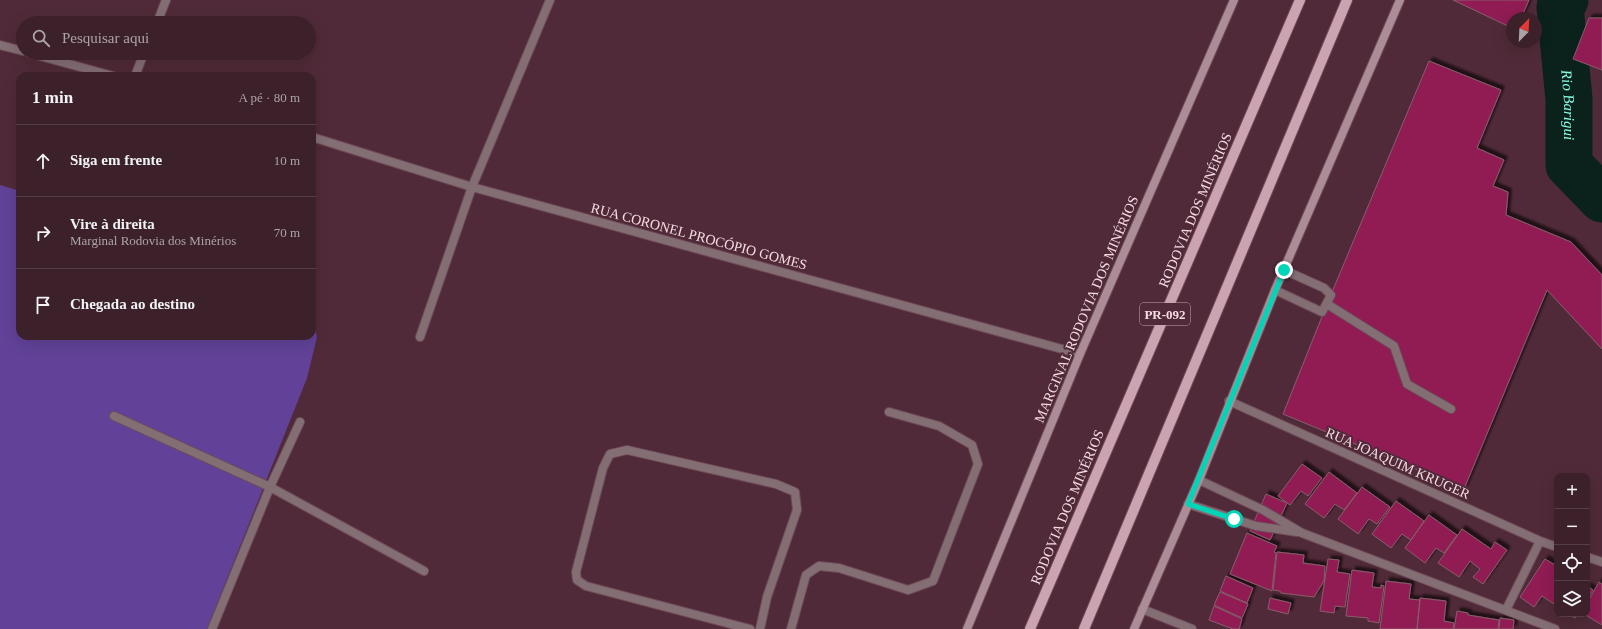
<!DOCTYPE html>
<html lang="pt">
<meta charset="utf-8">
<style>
:root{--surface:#3c202a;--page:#432832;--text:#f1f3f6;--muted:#aca3a8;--line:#553e47}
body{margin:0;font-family:"Times New Roman",serif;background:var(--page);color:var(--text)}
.controls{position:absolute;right:12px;bottom:12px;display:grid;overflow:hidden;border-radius:8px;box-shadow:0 4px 16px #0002}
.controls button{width:36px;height:36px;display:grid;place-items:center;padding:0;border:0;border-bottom:1px solid var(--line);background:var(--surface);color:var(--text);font:20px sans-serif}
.compass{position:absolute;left:1506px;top:12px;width:36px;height:36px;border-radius:50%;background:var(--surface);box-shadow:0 4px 16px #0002;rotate:24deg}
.stop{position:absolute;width:12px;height:12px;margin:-9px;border:3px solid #00d5b7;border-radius:50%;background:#fff}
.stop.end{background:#00d5b7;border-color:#fff;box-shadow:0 1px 4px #0008}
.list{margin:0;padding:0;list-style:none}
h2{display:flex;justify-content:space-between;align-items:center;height:52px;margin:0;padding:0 16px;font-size:17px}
h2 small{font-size:13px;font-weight:400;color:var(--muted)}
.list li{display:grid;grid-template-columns:26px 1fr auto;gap:12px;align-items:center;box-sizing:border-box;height:72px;padding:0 16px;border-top:1px solid var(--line)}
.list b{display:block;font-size:15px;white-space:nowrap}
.list p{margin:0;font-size:13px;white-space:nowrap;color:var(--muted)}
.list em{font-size:13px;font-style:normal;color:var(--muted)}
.icon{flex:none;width:22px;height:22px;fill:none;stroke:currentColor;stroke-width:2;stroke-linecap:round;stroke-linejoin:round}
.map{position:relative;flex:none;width:1602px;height:629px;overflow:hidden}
.search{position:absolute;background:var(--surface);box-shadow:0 4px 16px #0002;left:16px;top:16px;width:300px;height:44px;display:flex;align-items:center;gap:10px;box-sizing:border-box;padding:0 14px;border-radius:22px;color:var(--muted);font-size:15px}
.panel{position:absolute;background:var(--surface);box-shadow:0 4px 16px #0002;left:16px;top:72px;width:300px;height:268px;border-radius:12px}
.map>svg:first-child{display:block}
</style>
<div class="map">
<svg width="1602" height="629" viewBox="0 0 1602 629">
<defs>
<filter id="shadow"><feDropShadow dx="3.5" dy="-3.5" stdDeviation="1" flood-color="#0009"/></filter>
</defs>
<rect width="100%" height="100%" fill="#502a38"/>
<path fill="#614298" d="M 0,185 L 20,191 L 20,336 L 312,336 L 312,315 L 317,337 L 307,378 L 207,629 L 0,629 Z"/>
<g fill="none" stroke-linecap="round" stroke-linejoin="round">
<path stroke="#0a211c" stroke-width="47" id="s1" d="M 1565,0 L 1560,7 L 1569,99 L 1569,165 L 1602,199"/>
</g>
<path fill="#901f53" stroke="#885d6b" filter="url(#shadow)" d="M 1453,0 L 1529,0 L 1521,18 L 1512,18 L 1512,28 Z
M 1589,18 L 1602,18 L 1602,70 L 1573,59 Z
M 1429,61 L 1501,90 L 1477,148 L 1504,160 L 1493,186 L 1508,192 L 1506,215 L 1571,242 L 1602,275 L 1602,349 L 1547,290 L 1464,489 L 1283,414 L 1327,304 Z
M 1302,464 L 1322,478 L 1308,496 L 1301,491 L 1290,505 L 1278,496 Z
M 1329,472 L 1357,493 L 1344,510 L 1335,504 L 1324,518 L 1305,504 Z
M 1362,487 L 1390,507 L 1377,524 L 1369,519 L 1358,534 L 1338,519 Z
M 1266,494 L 1287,503 L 1270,540 L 1250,531 Z
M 1396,501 L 1424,521 L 1411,540 L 1402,534 L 1391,548 L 1372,534 Z
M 1429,515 L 1457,535 L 1444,553 L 1436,548 L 1425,563 L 1405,548 Z
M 1462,529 L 1491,549 L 1495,542 L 1507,550 L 1483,584 L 1473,577 L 1480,569 L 1470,561 L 1459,577 L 1438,563 Z
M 1247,533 L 1277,546 L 1274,552 L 1276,553 L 1272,591 L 1230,574 Z
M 1277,552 L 1304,555 L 1303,563 L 1325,566 L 1324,581 L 1314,597 L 1281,593 L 1280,591 L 1273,590 Z
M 1328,559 L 1339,560 L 1337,572 L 1350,574 L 1345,607 L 1335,606 L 1334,613 L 1320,611 Z
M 1545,559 L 1557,566 L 1557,606 L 1542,596 L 1534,607 L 1520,597 Z
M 1352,570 L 1374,573 L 1372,587 L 1381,588 L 1381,585 L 1384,586 L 1379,623 L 1368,621 L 1368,618 L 1346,616 Z
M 1226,576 L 1253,588 L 1247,603 L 1220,591 Z
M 1386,581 L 1411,584 L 1409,599 L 1420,600 L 1417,629 L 1380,629 Z
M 1599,582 L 1602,584 L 1602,625 L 1584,614 L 1587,614 L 1587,603 Z
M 1587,586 L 1593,590 L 1587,599 Z
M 1220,592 L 1248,604 L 1242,618 L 1214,605 Z
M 1270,598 L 1291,603 L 1288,614 L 1268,609 Z
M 1420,598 L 1446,601 L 1444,621 L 1454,623 L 1453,629 L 1417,629 Z
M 1214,606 L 1242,619 L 1239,629 L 1233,629 L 1209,620 Z
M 1457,611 L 1468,613 L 1468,615 L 1499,620 L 1498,629 L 1454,629 Z
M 1569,614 L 1578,614 L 1575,618 Z
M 1500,618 L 1514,620 L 1513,629 L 1499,629 Z"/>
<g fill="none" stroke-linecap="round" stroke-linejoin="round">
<defs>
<path id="lane" d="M 1275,290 L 1322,312 L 1331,295 L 1324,288 L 1284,270
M 1327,304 L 1394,346 L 1407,384 L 1451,409
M 750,629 L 586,586 L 577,580 L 576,572 L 603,468 L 610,454 L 627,450 L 776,484 L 795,492 L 797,510 L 767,597 L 760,629
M 791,629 L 806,575 L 819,566 L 839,568 L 908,590 L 933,581 L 978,464 L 972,445 L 939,426 L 889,412"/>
<path id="street" d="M 157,23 L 166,0
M 0,45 L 23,51
M 29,53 L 113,76
M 135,76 L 144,53
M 312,137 L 472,187 L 1080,354
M 420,337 L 472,187 L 550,0
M 1229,401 L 1540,541 L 1557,547
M 114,416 L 270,487 L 424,571
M 1199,480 L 1263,510 L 1302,533 L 1555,629
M 1188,504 L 1256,526 L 1297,532
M 1587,557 L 1602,562
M 1142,609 L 1192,629
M 1506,610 L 1540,541
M 212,629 L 270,487 L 300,422"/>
<path id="secondary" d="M 967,629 L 1080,354 L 1234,0
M 1134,629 L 1199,480 L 1275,290 L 1400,0"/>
<path id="primary" d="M 1030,629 L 1300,0
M 1084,629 L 1347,0"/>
</defs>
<use href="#lane" stroke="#6e4a57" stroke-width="10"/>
<use href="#street" stroke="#6e4a57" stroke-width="10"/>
<use href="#secondary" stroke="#6e4a57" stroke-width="10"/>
<use href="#primary" stroke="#6e4a57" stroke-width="12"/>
<use href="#lane" stroke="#836e74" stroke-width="8"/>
<use href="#street" stroke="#836e74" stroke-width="8"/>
<use href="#secondary" stroke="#ac8c96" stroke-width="8"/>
<use href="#primary" stroke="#cca3b0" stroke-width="10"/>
</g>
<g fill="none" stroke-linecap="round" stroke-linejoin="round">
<path stroke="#00d5b7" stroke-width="5" d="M 1234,519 L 1188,504 L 1284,270"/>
</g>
<g text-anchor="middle" stroke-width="4" stroke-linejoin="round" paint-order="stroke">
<rect fill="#502a38" stroke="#c4a6b0" stroke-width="1" x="1140" y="303" width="50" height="22" rx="3"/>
<g font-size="13" font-weight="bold" fill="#f5dbe3">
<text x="1165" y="319">PR-092</text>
</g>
<g font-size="14" fill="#f5dbe3" stroke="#502a38">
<text transform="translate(1195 210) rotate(-67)" y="5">RODOVIA DOS MINÉRIOS</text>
<text transform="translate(699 236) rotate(15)" y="5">RUA CORONEL PROCÓPIO GOMES</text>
<text transform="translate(1086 309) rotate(-67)" y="5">MARGINAL RODOVIA DOS MINÉRIOS</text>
<text transform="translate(1398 463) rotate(24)" y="5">RUA JOAQUIM KRUGER</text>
<text transform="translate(1067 507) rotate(-67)" y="5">RODOVIA DOS MINÉRIOS</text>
</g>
<g font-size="15" font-style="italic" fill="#8bfce3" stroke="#502a38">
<text dy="5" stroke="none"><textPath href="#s1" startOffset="107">Rio Barigui</textPath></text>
</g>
</g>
</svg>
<div class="controls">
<button>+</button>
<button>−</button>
<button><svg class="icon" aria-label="locate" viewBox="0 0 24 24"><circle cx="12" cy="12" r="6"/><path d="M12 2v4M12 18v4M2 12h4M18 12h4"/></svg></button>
<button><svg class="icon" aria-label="layers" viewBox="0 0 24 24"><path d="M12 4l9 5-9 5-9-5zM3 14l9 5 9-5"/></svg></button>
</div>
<svg class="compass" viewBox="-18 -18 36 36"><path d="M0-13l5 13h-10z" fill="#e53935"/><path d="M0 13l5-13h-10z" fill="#aca3a8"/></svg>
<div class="stop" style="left:1234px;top:519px"></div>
<div class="stop end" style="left:1284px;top:270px"></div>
<div class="search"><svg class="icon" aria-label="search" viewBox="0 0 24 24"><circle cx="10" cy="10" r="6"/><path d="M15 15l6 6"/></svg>Pesquisar aqui</div>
<section class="panel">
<h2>1 min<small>A pé · 80 m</small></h2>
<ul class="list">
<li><svg class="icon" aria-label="ahead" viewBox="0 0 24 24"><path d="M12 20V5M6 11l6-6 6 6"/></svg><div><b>Siga em frente</b></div><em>10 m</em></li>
<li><svg class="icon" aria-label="right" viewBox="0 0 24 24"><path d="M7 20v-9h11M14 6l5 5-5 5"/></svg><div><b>Vire à direita</b><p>Marginal Rodovia dos Minérios</p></div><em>70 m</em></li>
<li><svg class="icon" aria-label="arrive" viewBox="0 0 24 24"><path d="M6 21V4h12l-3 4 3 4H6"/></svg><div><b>Chegada ao destino</b></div></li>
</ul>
</section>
</div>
